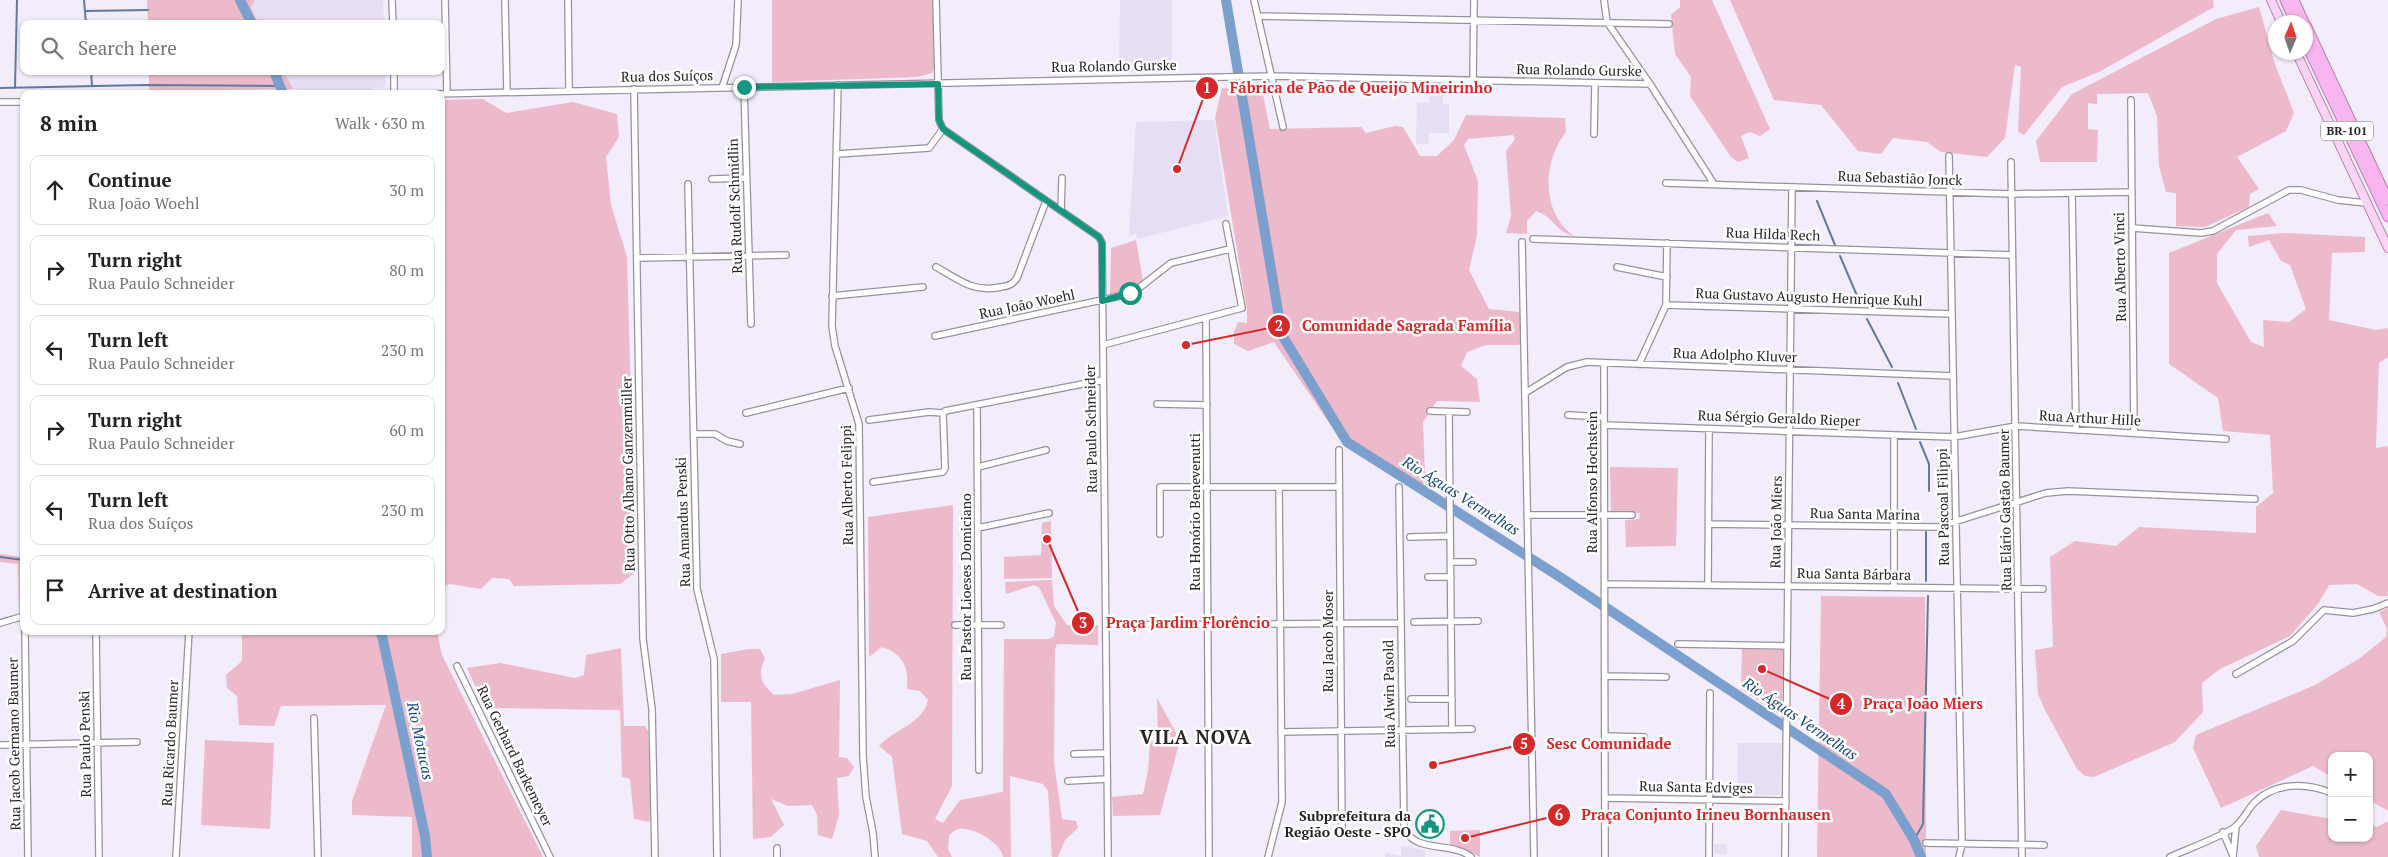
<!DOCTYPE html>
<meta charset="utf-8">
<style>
:root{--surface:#fff;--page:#f6f6f6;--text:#222;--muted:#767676;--line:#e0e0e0}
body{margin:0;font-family:"PT Serif",serif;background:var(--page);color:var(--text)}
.controls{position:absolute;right:15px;bottom:15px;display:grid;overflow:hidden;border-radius:10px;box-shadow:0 1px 4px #0004}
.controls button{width:45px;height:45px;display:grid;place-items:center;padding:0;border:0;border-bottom:1px solid var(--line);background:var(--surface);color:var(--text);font:25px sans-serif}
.compass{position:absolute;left:2268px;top:15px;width:45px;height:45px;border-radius:50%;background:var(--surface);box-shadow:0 1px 4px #0004;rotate:2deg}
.stop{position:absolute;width:15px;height:15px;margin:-11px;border:4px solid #14957e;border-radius:50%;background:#fff}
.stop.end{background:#14957e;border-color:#fff;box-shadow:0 1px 5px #0008}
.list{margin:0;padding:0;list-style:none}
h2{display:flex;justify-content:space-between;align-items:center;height:65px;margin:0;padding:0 20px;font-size:21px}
h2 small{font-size:16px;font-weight:400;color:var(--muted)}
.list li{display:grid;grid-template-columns:32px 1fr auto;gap:15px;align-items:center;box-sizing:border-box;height:70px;margin:0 10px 10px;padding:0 10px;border:1px solid var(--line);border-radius:10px}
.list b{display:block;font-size:19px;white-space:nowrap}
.list p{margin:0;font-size:16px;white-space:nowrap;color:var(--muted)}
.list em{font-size:16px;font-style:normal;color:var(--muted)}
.icon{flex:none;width:28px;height:28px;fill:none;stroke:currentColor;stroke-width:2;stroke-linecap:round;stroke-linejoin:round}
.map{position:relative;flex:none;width:2388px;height:857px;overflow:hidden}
.search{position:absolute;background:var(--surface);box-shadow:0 1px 4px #0004;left:20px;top:20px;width:425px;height:55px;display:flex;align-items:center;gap:12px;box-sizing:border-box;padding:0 18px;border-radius:10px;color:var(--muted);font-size:19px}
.panel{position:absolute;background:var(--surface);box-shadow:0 1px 4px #0004;left:20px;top:90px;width:425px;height:545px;border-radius:10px}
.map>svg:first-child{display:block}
</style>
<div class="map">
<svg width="2388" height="857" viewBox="0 0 2388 857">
<rect width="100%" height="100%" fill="#f3ecfb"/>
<path fill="#e7def4" d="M 255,0 L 383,0 L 384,24 L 259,24 L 251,7 Z
M 1120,0 L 1172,0 L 1172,73 L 1119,72 Z
M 284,71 L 385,71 L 386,84 L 383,88 L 376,87 L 369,92 L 314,92 L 293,89 Z
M 1429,94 L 1443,94 L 1443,104 L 1449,104 L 1449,133 L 1429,133 L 1428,144 L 1416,144 L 1417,102 L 1429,103 Z
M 1214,120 L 1228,216 L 1137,239 L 1136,234 L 1129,236 L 1136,122 Z
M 1738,743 L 1782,743 L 1780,793 L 1776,795 L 1737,795 Z
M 1714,844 L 1727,844 L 1727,854 L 1717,854 L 1714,851 Z
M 1404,846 L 1425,850 L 1425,857 L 1385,857 L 1385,853 L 1401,856 L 1401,847 Z"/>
<path fill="#ecbaca" d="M 147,0 L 255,0 L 251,7 L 259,24 L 148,24 Z
M 772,0 L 934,0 L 935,65 L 932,73 L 917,77 L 772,82 Z
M 1680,0 L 1712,0 L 1770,129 L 1760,136 L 1750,132 L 1741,136 L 1749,158 L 1738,162 L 1731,157 L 1690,96 L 1691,77 L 1675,54 L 1671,15 L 1680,7 Z
M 1730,0 L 2213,0 L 2214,7 L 2099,72 L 2062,87 L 2024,135 L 2018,132 L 2021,67 L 2015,65 L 2005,138 L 1987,157 L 1941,152 L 1927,142 L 1893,138 L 1881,154 L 1858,151 L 1821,105 L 1774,100 Z
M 2259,7 L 2275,64 L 2294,113 L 2286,131 L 2237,157 L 2259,189 L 2250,194 L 2249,207 L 2205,227 L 2176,226 L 2176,193 L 2166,192 L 2159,166 L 2157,116 L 2148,93 L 2097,94 L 2097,104 L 2088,103 L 2088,129 L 2098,130 L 2097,162 L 2040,162 L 2036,141 L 2072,94 L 2216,19 Z
M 149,71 L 284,71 L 293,89 L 149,91 Z
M 1222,88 L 1262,90 L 1270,129 L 1361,127 L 1366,133 L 1395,126 L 1403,127 L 1420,156 L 1437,156 L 1454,140 L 1466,115 L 1565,118 L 1566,132 C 1542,162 1541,213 1574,236 C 1554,231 1556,218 1536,211 L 1527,221 L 1527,234 L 1506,233 L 1511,216 L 1506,151 L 1515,139 L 1513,135 L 1468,139 L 1464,145 L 1478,181 L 1477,235 L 1469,270 L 1489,309 L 1520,312 L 1521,341 L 1519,345 L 1486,345 L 1467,352 L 1461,366 L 1477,379 L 1480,402 L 1437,401 L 1423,422 L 1425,473 L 1422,474 L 1425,495 L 1340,439 L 1274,342 L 1248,351 L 1234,344 L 1234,332 L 1238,322 L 1247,323 L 1247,310 L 1215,118 Z
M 483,99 L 506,113 L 573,102 L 617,114 L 619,137 L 606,157 L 611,205 L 627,257 L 636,572 L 620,584 L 514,586 L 509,579 L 492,578 L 481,589 L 450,584 L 441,587 L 441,100 Z
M 2268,213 L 2277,226 L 2236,230 L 2217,254 L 2217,283 L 2251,342 L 2264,347 L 2263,320 L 2289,322 L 2306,309 L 2290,265 L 2281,261 L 2269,240 L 2249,247 L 2248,236 L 2285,233 L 2365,237 L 2365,252 L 2332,253 L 2329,320 L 2376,330 L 2388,328 L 2388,357 L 2379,363 L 2376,448 L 2388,446 L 2388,596 L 2378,596 L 2357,584 L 2329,585 L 2318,604 L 2290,636 L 2220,669 L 2202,683 L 2203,712 L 2175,742 L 2094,777 L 2085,776 L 2077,769 L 2045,710 L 2038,694 L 2035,650 L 2053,647 L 2050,557 L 2075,541 L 2116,546 L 2139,527 L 2256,533 L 2256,507 L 2273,493 L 2270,435 L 2223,431 L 2218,398 L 2169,364 L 2169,253 Z
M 1136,240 L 1143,281 L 1135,289 L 1110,295 L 1111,248 Z
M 1610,467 L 1678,468 L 1676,546 L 1626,547 L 1625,520 L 1639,519 L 1640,513 L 1611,512 Z
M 953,505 L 952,786 L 935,819 L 943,823 L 960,800 L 1003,792 L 1004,639 L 1049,639 L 1054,636 L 1056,623 L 1039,587 L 1034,585 L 1006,594 L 1005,582 L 1052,580 L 1054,606 L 1067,625 L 1098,625 L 1098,645 L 1057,644 L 1055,649 L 1054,762 L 1062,819 L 1076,821 L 1078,828 L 1065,840 L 1058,857 L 1052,857 L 1048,791 L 1043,784 L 1010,776 L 1011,857 L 1003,857 C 1002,843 972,826 959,829 C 956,829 952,833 949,835 L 948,849 L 952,857 L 938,857 L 927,841 L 902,834 L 892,757 L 879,746 C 895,728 922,725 928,700 L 920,691 L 907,689 C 909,667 903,654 882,647 L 869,657 L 868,517 Z
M 1051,521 L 1052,578 L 1004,579 L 1004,557 L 1041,555 L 1042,523 Z
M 0,554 L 24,557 L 24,611 L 19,612 L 18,564 L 0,562 Z
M 1821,596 L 1925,597 L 1926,857 L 1817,857 Z
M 2388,608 L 2388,811 L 2369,800 L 2369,756 L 2332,756 L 2332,777 L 2313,766 L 2221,808 L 2193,748 L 2196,735 L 2315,685 L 2360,658 L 2386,637 L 2387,629 L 2379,612 Z
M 242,631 L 437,631 L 442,655 L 543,857 L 412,857 L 412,817 L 352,815 L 352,801 L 386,705 L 281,706 L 274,726 L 239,725 L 237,696 L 227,688 L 226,675 L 242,661 Z
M 621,648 L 624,726 L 645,726 L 648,731 L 651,811 L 649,822 L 634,819 L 630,779 L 622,777 L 620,710 L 485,708 L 467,668 L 500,663 L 575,678 L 584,675 L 586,655 Z
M 749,649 L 760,649 L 765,658 C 757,676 761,683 774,695 L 792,694 L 840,680 L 839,757 L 847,758 L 854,767 L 849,776 L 837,778 L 839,815 L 832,839 L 818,835 L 817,815 L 812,805 L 788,806 L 771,799 L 784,825 L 771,837 L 753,839 L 751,702 L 721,702 L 721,654 Z
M 1742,649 L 1783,650 L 1782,716 L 1741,689 Z
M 1157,698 L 1180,740 L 1160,815 L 1113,816 L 1112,797 L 1143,794 L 1148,771 L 1150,742 L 1158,740 Z
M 205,740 L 274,743 L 270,829 L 201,825 Z
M 2281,810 L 2332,819 L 2332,838 L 2369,838 L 2369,825 L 2377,827 L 2388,821 L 2388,857 L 2259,857 L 2256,846 Z
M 1480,830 L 1480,857 L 1467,850 L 1450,845 L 1450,831 Z"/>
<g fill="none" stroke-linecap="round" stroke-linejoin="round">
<path stroke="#627b9c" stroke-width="2" d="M 84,0 L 86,24
M 85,11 L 148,10
M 91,71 L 92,86
M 0,88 L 145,85 L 280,86
M 15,88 L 17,0
M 1817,201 L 1835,245
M 1840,256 L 1861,305
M 1867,319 L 1892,367
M 1898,383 L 1916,429
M 1920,442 L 1929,464 L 1929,491
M 1926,532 L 1926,581
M 0,557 L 24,560
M 365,631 L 381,636
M 1914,840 L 1923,824 L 1928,596"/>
<path stroke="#7ba0cd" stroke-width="10" d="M 240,0 L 252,24
M 1226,0 L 1282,335 L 1347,442 L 1560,577 L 1886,794 L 1914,840 L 1921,857
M 274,71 L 283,94
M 381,631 L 425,836 L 427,857"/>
<defs>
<path id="minor" d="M 392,0 L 393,24
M 445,0 L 447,93
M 505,0 L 507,92
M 568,0 L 569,91
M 936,0 L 939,120 L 943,129 L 1099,237 L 1102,243 L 1108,857
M 1254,0 L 1283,127
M 1604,0 L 1607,22 L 1650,84 L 1714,184
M 1258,16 L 1669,24
M 394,71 L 394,94
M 1473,80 L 1474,0
M 838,85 L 832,326 L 835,346 L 859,424 L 863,756 L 866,797 L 873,833 L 875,857
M 744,87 L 751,324
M 722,88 L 736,45 L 738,0
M 634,89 L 643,639 L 652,709 L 655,857
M 434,94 L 1272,76 L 1650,84
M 2131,100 L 2134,433
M 0,102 L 24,102
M 1594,134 L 1595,83
M 837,154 L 929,148 L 943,129
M 1949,156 L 1962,844 L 1959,857
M 2011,162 L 2022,857
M 712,179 L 746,178
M 1666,183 L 2011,194 L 2132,192
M 688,184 L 697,589 L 714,659 L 717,857
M 2072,194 L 2076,430
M 1061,211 L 1062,178
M 2132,228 L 2201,233 L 2213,231 L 2289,190 L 2301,190 L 2338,200 L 2366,203
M 1533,239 L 2012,255
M 1522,242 L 1534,857
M 638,258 L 786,255
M 936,267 C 960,280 973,293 1001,287 C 1009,286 1013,284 1017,278 L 1046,201
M 1617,267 L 1667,277
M 832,296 L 923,287
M 1666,305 L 1952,314
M 1206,318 L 1209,857
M 935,336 L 1125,295 L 1139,288 L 1171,263 L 1230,249
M 1103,345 L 1242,308 L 1226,224
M 1604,363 L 1605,857
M 1639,364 L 1666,305 L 1667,243
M 1525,393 L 1567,367 L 1587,362 L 1953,376
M 1157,404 L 1207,405
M 977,405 L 979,770
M 1430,411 L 1467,412
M 1449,412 L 1452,730
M 746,413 L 849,388
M 1568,415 L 1604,417
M 869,420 L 929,412 L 943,413 L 945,411 L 1103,380
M 1604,425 L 1954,437 L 2016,426 L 2226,439
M 694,434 L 715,434 L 727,441 L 740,444
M 1339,450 L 1342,831
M 978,467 L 1046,450
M 873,482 L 943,472 L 945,468 L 943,413
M 1399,487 L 1404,827 C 1413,854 1452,841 1471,857
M 1527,515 L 1632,515
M 1709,524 L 1938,527 L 2046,493 L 2068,491 L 2255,499
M 978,528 L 1049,513
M 1160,534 L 1160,487 L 1339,487
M 1410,537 L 1450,536
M 1451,562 L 1473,562
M 1428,577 L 1451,577
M 1605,584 L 2043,589
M 1708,585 L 1709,429
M 1894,587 L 1894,435
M 1414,622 L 1478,621
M 0,623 L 24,616
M 955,625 L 1001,625
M 1106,625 L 1401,623
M 25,631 L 28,857
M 96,631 L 99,857
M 1678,644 L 1787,646
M 457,666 L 550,857
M 2236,674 L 2293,641 L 2324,610 L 2353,613 L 2373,609 L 2388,603
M 1605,676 L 1666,677
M 1411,699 L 1452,699
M 314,718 L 318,857
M 1281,732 L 1472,729
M 1605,736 L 1644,737
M 0,745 L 137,742
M 1074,754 L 1107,753
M 1068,781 L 1107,779
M 1605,798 L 1786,801
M 2223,832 L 2233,856
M 1926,843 L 2044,845
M 777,848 L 777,857
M 176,857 L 189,631
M 1268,857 L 1282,802 L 1279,487
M 1709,857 L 1710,693
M 1785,857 L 1792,187
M 2170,857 C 2183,851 2228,834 2236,826 C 2243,820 2247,811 2253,804 C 2274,782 2305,782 2332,793
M 2233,857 L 2236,826"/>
<path id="major" d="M 2271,0 L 2281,22
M 2296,52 L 2388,248"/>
<path id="highway" d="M 2285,0 L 2295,22
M 2294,0 L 2304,22
M 2306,25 L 2388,200
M 2306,44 L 2388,217"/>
</defs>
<use href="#minor" stroke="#97919e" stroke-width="8"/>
<use href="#major" stroke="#ae82aa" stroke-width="10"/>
<use href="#highway" stroke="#ae82aa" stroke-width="11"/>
<use href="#minor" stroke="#fff" stroke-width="5.5"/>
<use href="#major" stroke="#fbd3f5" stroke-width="8"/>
<use href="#highway" stroke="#f8b5ef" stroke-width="9"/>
</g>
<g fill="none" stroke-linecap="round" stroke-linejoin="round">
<path stroke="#14957e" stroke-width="6" d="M 744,87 L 938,84 L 939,120 L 943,129 L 1099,237 L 1102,243 L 1102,301 L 1130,293"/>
</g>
<defs>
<symbol id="civic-ring" viewBox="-11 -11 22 22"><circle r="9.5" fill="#fff" stroke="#14957e" stroke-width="1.5"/><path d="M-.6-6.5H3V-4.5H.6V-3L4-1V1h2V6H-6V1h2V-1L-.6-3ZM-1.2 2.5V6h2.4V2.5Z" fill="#14957e"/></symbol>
</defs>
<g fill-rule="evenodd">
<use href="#civic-ring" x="1414" y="808" width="32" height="32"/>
</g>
<g text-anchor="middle" stroke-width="5" stroke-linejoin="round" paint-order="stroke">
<rect fill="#fff" stroke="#676669" stroke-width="1" x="2321" y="121.5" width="52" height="19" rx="4"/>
<g font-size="12" font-weight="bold" fill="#262429">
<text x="2347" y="135">BR-101</text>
</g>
<g font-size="14" fill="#262429" stroke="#fff">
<text transform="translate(1114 66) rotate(-1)" y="5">Rua Rolando Gurske</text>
<text transform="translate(1579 70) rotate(1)" y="5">Rua Rolando Gurske</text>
<text transform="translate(667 76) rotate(-1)" y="5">Rua dos Suíços</text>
<text transform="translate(1900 178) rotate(2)" y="5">Rua Sebastião Jonck</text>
<text transform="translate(735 206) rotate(-92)" y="5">Rua Rudolf Schmidlin</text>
<text transform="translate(1773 234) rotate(2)" y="5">Rua Hilda Rech</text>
<text transform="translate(2120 267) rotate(-91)" y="5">Rua Alberto Vinci</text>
<text transform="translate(1809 297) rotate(2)" y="5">Rua Gustavo Augusto Henrique Kuhl</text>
<text transform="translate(1027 304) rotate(-12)" y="5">Rua João Woehl</text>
<text transform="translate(1735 355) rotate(2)" y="5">Rua Adolpho Kluver</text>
<text transform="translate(1779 418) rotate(2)" y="5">Rua Sérgio Geraldo Rieper</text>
<text transform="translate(2090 418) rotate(3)" y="5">Rua Arthur Hille</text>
<text transform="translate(1091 429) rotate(-91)" y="5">Rua Paulo Schneider</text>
<text transform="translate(628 474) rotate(-91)" y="5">Rua Otto Albano Ganzenmüller</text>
<text transform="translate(1592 482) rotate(-90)" y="5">Rua Alfonso Hochstein</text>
<text transform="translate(847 485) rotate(-91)" y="5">Rua Alberto Felippi</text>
<text transform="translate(1943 507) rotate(-91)" y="5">Rua Pascoal Filippi</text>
<text transform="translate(2005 510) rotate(-91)" y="5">Rua Elário Gastão Baumer</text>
<text transform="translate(1195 512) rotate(-90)" y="5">Rua Honório Benevenutti</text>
<text transform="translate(1865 514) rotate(1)" y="5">Rua Santa Marina</text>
<text transform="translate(683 522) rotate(-92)" y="5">Rua Amandus Penski</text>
<text transform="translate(1776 522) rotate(-89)" y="5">Rua João Miers</text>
<text transform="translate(1854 574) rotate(1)" y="5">Rua Santa Bárbara</text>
<text transform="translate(966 587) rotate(-90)" y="5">Rua Pastor Lioeses Domiciano</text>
<text transform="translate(1328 641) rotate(-90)" y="5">Rua Jacob Moser</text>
<text transform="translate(1389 694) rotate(-91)" y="5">Rua Alwin Pasold</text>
<text transform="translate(170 743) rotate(-87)" y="5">Rua Ricardo Baumer</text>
<text transform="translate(14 744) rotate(-91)" y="5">Rua Jacob Germano Baumer</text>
<text transform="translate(85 744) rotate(-91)" y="5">Rua Paulo Penski</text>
<text transform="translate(515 756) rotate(64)" y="5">Rua Gerhard Barkemeyer</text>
<text transform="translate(1696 787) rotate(1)" y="5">Rua Santa Edviges</text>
</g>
<g font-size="14" font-weight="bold" fill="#262429" stroke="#fff" text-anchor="end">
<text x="1411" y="821">Subprefeitura da<tspan x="1411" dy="16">Região Oeste - SPO</tspan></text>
</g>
<g font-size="15" font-style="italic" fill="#12457c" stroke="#fff">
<text transform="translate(1461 496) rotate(32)" y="5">Rio Águas Vermelhas</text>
<text transform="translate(1800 719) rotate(34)" y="5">Rio Águas Vermelhas</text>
<text transform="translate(420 741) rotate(78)" y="5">Rio Motucas</text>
</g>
<g font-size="19" font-weight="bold" letter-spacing="1" fill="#262429" stroke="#fff">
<text x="1196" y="744">VILA NOVA</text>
</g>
</g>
<path fill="none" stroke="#d62828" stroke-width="2" d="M1177 169L1207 88M1186 345L1279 326M1047 539L1083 623M1762 669L1841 704M1433 765L1524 744M1465 838L1559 815"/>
<g fill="#d62828" stroke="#fff" stroke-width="2">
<circle cx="1177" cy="169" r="5"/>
<circle cx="1186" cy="345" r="5"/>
<circle cx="1047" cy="539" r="5"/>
<circle cx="1762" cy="669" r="5"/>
<circle cx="1433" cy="765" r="5"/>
<circle cx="1465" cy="838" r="5"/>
<circle cx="1207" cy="88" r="12"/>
<circle cx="1279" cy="326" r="12"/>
<circle cx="1083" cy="623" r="12"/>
<circle cx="1841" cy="704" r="12"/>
<circle cx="1524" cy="744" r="12"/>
<circle cx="1559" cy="815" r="12"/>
</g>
<g font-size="15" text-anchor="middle" font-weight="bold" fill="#fff">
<text x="1207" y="93">1</text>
<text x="1279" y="331">2</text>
<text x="1083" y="628">3</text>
<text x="1841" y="709">4</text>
<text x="1524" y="749">5</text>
<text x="1559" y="820">6</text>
</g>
<g font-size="15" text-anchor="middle" font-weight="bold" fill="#d62828" stroke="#fff" stroke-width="5" stroke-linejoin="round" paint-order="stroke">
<text x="1361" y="93">Fábrica de Pão de Queijo Mineirinho</text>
<text x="1407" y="331">Comunidade Sagrada Família</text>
<text x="1188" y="628">Praça Jardim Florêncio</text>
<text x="1923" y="709">Praça João Miers</text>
<text x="1609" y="749">Sesc Comunidade</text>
<text x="1706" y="820">Praça Conjunto Irineu Bornhausen</text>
</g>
</svg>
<div class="controls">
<button>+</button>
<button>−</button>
</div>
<svg class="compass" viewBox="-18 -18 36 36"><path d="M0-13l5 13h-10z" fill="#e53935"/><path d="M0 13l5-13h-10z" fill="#767676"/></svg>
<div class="stop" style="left:1130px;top:293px"></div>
<div class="stop end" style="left:744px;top:87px"></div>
<div class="search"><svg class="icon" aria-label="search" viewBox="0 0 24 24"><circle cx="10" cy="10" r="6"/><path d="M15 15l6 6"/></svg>Search here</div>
<section class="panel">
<h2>8 min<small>Walk · 630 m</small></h2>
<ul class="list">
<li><svg class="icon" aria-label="ahead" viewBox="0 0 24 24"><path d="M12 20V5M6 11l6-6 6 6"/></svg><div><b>Continue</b><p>Rua João Woehl</p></div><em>30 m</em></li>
<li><svg class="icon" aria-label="right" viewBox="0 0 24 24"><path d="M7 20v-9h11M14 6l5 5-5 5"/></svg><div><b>Turn right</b><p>Rua Paulo Schneider</p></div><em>80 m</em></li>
<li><svg class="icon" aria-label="left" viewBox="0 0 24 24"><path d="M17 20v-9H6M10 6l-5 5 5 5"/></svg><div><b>Turn left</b><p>Rua Paulo Schneider</p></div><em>230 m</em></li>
<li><svg class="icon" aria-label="right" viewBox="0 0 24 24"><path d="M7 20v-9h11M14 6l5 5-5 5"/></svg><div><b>Turn right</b><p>Rua Paulo Schneider</p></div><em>60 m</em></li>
<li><svg class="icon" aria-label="left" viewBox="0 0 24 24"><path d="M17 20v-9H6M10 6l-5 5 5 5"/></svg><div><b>Turn left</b><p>Rua dos Suíços</p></div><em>230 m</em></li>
<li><svg class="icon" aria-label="arrive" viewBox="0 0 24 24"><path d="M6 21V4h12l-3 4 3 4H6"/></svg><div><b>Arrive at destination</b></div></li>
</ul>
</section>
</div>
